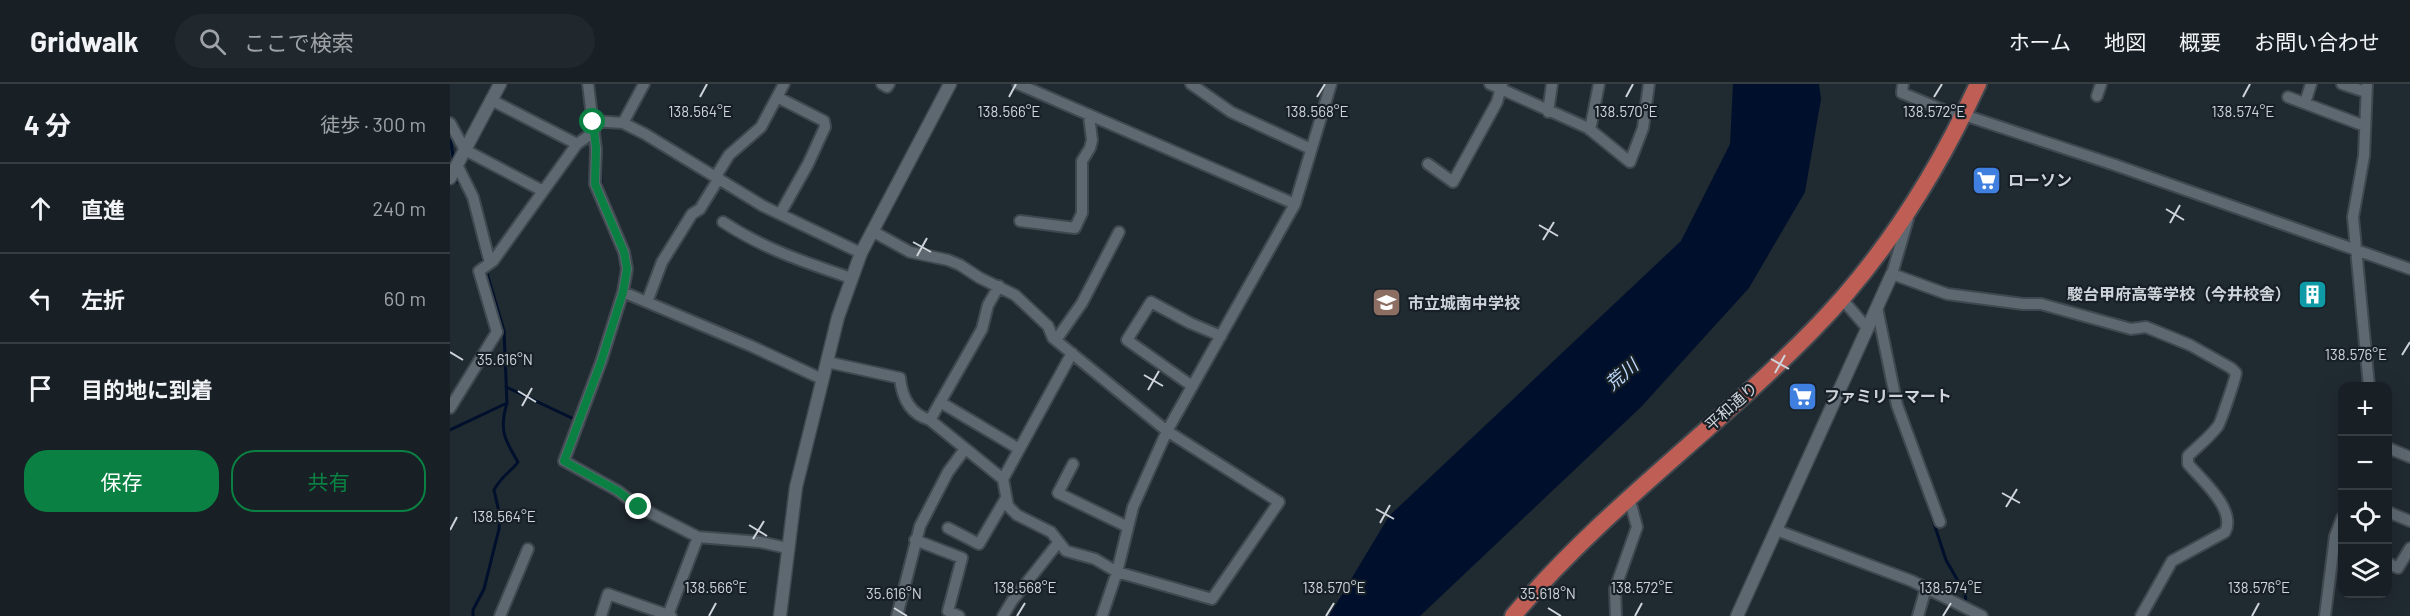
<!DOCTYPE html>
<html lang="ja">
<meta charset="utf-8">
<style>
:root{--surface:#182025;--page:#21282d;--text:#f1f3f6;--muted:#9fa3a7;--line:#363e42;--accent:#0b8043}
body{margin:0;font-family:Barlow,"Noto Sans JP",sans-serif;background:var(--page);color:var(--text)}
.controls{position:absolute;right:18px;bottom:18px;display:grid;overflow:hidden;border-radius:12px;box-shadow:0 6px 24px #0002}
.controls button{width:54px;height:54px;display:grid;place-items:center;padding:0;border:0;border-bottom:2px solid var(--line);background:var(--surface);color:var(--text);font:30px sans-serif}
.stop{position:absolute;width:18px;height:18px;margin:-14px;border:4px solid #0b8043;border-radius:50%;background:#fff}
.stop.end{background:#0b8043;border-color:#fff;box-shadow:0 2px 6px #0008}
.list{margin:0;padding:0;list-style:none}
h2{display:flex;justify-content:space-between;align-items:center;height:78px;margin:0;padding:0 24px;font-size:26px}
h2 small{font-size:20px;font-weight:400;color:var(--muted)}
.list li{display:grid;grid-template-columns:39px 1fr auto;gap:18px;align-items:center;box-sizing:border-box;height:90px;padding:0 24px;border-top:2px solid var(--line)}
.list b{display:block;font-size:22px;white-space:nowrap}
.list em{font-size:20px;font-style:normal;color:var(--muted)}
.actions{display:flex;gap:12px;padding:18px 24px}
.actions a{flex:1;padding:14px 0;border:2px solid var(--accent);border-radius:24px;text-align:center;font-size:21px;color:var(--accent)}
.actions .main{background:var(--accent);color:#fff}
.icon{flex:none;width:33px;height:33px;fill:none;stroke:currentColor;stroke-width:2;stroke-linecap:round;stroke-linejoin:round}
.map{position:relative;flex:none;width:1960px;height:532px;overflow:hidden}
header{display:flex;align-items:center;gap:36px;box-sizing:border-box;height:84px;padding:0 30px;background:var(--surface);border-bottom:2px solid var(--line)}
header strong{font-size:28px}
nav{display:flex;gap:33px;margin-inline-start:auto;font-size:21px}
.search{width:420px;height:54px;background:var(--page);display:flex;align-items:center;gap:15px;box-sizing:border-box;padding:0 21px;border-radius:33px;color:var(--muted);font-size:22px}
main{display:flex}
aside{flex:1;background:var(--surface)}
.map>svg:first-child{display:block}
</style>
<header>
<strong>Gridwalk</strong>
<div class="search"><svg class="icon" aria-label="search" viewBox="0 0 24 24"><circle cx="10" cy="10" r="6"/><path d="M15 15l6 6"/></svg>ここで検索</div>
<nav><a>ホーム</a><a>地図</a><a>概要</a><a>お問い合わせ</a></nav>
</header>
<main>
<aside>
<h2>4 分<small>徒歩 · 300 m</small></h2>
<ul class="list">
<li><svg class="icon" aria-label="ahead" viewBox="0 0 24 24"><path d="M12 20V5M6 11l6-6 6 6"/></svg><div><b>直進</b></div><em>240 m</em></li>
<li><svg class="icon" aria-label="left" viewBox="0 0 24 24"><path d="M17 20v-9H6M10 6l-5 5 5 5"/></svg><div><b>左折</b></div><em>60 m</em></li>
<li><svg class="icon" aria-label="arrive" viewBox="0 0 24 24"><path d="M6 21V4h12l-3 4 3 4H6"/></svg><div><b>目的地に到着</b></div></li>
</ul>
<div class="actions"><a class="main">保存</a><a>共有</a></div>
</aside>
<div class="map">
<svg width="1960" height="532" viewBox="0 0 1960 532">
<rect width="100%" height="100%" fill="#202a31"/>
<path fill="#00102c" d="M 1283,0 L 1369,0 L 1371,15 L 1355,108 L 1299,204 L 1191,323 L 970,532 L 879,532 L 939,432 L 1231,157 L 1280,60 Z"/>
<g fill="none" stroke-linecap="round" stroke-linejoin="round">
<path stroke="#00102c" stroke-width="3" d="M 0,53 L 4,78
M 151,76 L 151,103
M 7,90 L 8,98 L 13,102
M 27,148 L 34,180
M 179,167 L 182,186 L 179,201
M 158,273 L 171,231
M 56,303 L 126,336
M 138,327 L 154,285
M 0,346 L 57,319 L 54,247 L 36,186
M 1477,418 L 1496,476 L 1515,509 L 1516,520
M 23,532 L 23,526 L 34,505 L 49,445 L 50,432 L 44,406 C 52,391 61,388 68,378 C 54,355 49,345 57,319"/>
<defs>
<path id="minor" d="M 138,0 L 146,65 L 145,100 L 174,168 L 177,185 L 173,208 L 151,278 L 114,377 L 168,407 L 189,423 L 248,453 L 310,458 L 337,464
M 432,0 L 437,3 L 439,0
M 568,0 L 845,120
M 741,0 L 781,28 L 861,65
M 1040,0 L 1138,44 L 1180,78 L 1193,44 L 1199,0
M 1453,0 L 1452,9 L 1498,28 L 1514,31 L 1665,81 L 1960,185
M 1892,0 L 1916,8
M 1917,0 L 1914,72 L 1903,133 L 1919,302
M 1647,12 L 1651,0
M 327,13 L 374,37 L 375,43 L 358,80 L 330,130
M 1838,13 L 1915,42
M 41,16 L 127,60
M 1855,19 L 1861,0
M 1098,28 L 1102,0
M 143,37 L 173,39 L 195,50 L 313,122 L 411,169
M 0,39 L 15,66 L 93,107
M 173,39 L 194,0
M 1140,46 L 1149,0
M 978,80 L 1003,98 L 1047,18 L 1052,0
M 7,81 L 23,113 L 40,179
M 266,92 L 279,71 L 311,43 L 334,0
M 1458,135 L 1442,190 L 1497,210 L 1573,220 L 1591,220 L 1681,245 L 1696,243 L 1740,261 L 1781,284 L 1786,289 C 1786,293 1770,340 1768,342 C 1760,353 1748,362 1738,372 L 1738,380 C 1751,395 1787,426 1775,448 L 1722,477 L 1691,532
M 570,137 L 625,144 L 632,129 L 632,77 L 640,64 L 642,56 L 639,32
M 273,138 C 314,165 354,178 401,194
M 422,147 L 460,168 L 498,176 L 510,181 L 530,194 L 565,211 L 598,242 L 603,254 L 717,347 L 829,418 L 762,515 L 667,488 L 645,475 L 616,467 L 601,448 L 567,431 L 558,422 L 553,395 L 622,269
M 173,208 L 301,262 L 372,295
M 1392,215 L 1418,245
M 197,218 L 212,178 L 242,130 L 250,125 L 269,94
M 1427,224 L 1447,321 L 1490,438
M 606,256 L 632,219 L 669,148
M 377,278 L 450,294 C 452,314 460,330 480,336 L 553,395
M 742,302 L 677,256 L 701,218 L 740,239 L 771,252
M 490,318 L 569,365
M 0,324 L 47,248 L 29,187 L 43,177 L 127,60 L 144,48
M 480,336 L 532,245 L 538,221 L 549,202
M 1938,364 L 1960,373
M 623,380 L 608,409 L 678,443
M 1938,428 L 1960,437
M 498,444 L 529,460 L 556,414
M 1326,446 L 1462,497 L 1532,532
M 465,456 L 512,474 L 498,527 L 509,532
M 1938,479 L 1948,484 L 1960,464
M 218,531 L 248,453
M 50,532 L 78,465
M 151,532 L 158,510 L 221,532
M 447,532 L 470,442 L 498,388 L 515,365
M 553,532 L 562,517 L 608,459
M 652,532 L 667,488 L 683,423 L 717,347 L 845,120 L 881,0
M 1166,532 L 1165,505 L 1187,443 L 1179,413
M 1468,532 L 1476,504
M 1875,532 L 1885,452 L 1892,434"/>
<path id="tertiary" d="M 0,94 L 50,0
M 330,532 L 346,403 L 388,233 L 411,169 L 500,0
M 1287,532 L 1442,190"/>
<path id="trunk" d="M 1063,532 C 1152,426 1265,346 1362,247 C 1433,175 1486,91 1528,0"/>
</defs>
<use href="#minor" stroke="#40484f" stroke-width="14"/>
<use href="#tertiary" stroke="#40484f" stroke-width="15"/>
<use href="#trunk" stroke="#40484f" stroke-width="20"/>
<use href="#minor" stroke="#5d6871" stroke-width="10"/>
<use href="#tertiary" stroke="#5d6871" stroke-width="12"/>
<use href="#trunk" stroke="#be5e54" stroke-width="16"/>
</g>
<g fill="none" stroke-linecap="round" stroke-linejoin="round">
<path stroke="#0b8043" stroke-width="8" d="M 143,38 L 146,64 L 145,100 L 174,168 L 177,185 L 173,208 L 151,278 L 114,377 L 168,407 L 189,423"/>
</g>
<path fill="none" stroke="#ced4d9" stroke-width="2" d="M 250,13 L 257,0M 559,13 L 566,0M 867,13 L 875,0M 1176,13 L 1183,0M 1484,13 L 1492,0M 1793,13 L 1800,0M 1716,125 L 1734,136M 1720,139 L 1730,121M 1089,141 L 1108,152M 1093,156 L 1104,138M 463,158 L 481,168M 467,172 L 477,154M 0,268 L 13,276M 1952,271 L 1960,258M 1321,275 L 1339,285M 1325,289 L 1335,271M 694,291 L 713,302M 698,306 L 709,287M 68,307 L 86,318M 72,322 L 82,304M 1552,409 L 1570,419M 1556,423 L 1567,405M 926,425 L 944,435M 930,439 L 940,421M 299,441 L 317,452M 0,446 L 7,433M 303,455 L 314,437M 444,524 L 457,532M 1098,524 L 1111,532M 259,532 L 266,519M 567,532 L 575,519M 876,532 L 884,519M 1185,532 L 1192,519M 1493,532 L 1501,519M 1802,532 L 1809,519"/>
<defs>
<symbol id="supermarket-square" viewBox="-11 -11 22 22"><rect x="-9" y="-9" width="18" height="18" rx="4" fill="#3f7fe0" stroke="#172027"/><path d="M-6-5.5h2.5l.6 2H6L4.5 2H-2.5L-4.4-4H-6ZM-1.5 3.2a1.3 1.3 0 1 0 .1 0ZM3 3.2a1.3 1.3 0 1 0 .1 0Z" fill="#fff"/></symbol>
<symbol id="building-square" viewBox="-11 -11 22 22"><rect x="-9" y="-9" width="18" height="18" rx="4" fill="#0f9aa8" stroke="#172027"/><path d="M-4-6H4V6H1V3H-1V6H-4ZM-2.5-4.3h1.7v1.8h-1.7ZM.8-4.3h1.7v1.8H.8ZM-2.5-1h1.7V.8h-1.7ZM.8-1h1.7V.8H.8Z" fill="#fff"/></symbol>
<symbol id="school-square" viewBox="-11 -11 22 22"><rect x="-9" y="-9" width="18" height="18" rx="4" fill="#8d6e63" stroke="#172027"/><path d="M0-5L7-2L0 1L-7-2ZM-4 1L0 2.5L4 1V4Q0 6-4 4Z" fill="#fff"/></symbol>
</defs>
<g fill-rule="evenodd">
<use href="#supermarket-square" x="1520" y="80" width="33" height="33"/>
<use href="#building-square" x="1846" y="194" width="33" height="33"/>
<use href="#school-square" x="920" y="202" width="33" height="33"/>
<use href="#supermarket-square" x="1336" y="296" width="33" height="33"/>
</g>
<g text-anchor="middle" stroke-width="4.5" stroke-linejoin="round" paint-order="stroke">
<g font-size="16" font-weight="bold" fill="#ced4d9" stroke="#172027" text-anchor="start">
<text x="1558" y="102">ローソン</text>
<text x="1841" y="216" text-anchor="end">駿台甲府高等学校（今井校舎）</text>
<text x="958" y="225">市立城南中学校</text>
<text x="1374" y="318">ファミリーマート</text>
</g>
<g font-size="16" fill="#ced4d9" stroke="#172027">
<text transform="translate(1281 322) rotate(-42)" y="6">平和通り</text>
</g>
<g font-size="18" font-style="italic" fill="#bdd8fa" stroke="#172027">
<text transform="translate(1172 291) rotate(-41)" y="6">荒川</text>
</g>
</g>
<g font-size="15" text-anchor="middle" fill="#ced4d9" stroke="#172027" stroke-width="4.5" stroke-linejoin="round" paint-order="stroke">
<text x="250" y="33">138.564°E</text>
<text x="1176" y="33">138.570°E</text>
<text x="559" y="33">138.566°E</text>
<text x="867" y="33">138.568°E</text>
<text x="1484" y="33">138.572°E</text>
<text x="1793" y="33">138.574°E</text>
<text x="1906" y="276">138.576°E</text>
<text x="55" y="281">35.616°N</text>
<text x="54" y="438">138.564°E</text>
<text x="266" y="509">138.566°E</text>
<text x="575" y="509">138.568°E</text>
<text x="884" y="509">138.570°E</text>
<text x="1192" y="509">138.572°E</text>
<text x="1501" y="509">138.574°E</text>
<text x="1809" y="509">138.576°E</text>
<text x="444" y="515">35.616°N</text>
<text x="1098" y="515">35.618°N</text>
</g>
</svg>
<div class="controls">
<button>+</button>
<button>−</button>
<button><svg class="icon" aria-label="locate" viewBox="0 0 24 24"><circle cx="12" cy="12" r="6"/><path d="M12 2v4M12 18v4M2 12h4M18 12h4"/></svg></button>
<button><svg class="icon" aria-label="layers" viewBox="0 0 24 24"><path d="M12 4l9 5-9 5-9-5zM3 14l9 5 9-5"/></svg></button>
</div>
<div class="stop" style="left:143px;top:38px"></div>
<div class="stop end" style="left:189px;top:423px"></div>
</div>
</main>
